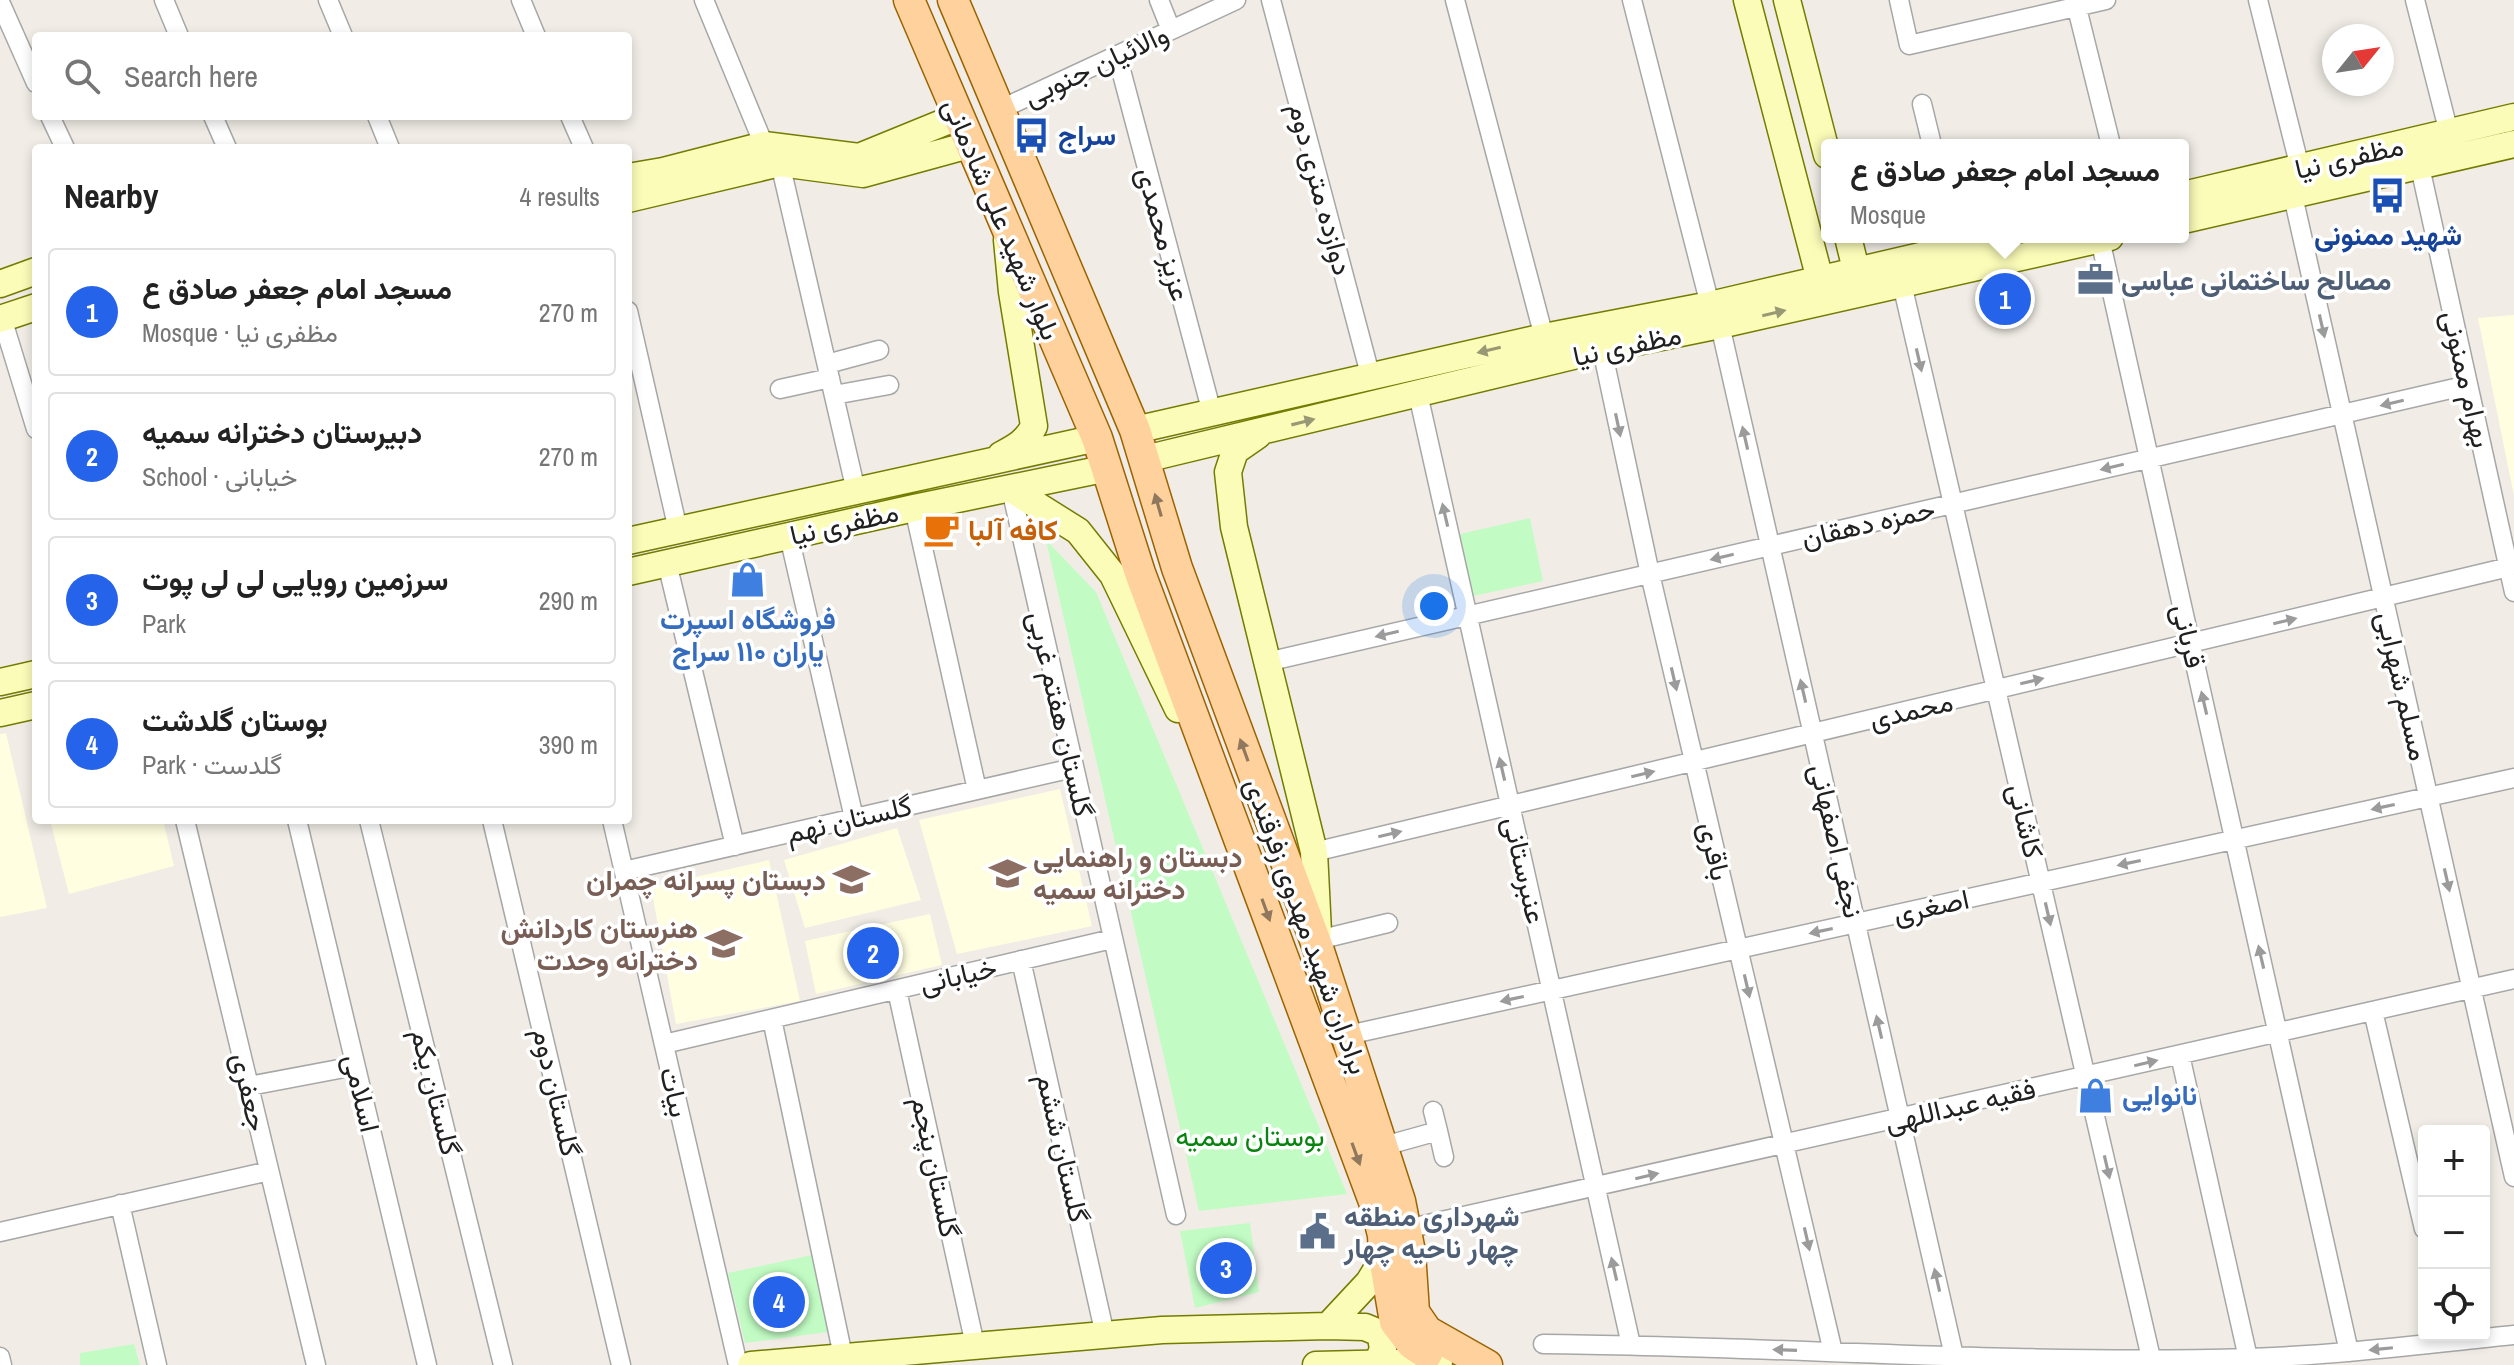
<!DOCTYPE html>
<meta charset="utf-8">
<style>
:root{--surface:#fff;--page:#f2f2f2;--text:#222;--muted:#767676;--line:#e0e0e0;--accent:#2563eb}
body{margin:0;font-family:"Archivo Narrow",Vazirmatn,sans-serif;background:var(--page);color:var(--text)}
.controls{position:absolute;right:24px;bottom:24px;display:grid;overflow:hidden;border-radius:8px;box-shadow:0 4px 12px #0003}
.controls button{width:72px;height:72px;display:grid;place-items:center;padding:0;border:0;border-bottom:2px solid var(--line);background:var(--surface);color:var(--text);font:40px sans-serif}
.compass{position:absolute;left:2322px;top:24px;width:72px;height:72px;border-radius:50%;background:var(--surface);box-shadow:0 4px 12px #0003;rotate:60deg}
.you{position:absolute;left:1434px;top:606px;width:28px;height:28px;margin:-20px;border:6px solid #fff;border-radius:50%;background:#1a73e8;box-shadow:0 0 0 12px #1a73e833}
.badge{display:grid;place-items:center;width:52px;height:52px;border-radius:50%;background:var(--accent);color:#fff;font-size:26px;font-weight:700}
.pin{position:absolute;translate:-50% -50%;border:4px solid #fff;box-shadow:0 2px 8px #0006}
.popup{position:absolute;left:1821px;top:139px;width:368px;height:104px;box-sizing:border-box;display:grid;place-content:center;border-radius:8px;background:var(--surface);filter:drop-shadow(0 2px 6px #0005);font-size:26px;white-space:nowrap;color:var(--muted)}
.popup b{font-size:30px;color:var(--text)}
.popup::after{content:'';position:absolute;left:50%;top:100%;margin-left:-16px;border:16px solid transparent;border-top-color:var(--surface)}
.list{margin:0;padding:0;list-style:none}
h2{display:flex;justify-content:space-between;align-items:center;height:104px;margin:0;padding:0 32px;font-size:34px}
h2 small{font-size:26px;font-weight:400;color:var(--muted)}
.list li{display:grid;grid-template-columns:52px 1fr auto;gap:24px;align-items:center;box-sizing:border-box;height:128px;margin:0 16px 16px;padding:0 16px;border:2px solid var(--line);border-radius:8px}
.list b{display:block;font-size:30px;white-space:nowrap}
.list p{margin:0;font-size:26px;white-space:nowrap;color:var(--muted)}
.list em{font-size:26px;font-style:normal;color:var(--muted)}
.icon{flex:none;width:44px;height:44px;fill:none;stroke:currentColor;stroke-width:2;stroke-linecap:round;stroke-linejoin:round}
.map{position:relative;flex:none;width:2514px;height:1365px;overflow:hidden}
.search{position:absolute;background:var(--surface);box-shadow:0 4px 12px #0003;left:32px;top:32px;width:600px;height:88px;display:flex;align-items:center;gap:20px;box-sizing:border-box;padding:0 28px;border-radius:8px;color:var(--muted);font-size:30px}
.panel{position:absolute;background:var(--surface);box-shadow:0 4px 12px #0003;left:32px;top:144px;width:600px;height:680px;border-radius:8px}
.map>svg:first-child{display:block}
</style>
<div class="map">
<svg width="2514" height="1365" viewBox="0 0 2514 1365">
<rect width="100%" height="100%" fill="#f1ede6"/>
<path fill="#fffee0" d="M 2514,315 L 2514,496 L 2478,318 Z
M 6,733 L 47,908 L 0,917 L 0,734 Z
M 1060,789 L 1092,926 L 957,954 L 919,820 Z
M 50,820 L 163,820 L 174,866 L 69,894 Z
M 897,828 L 921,900 L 805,928 L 784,860 Z
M 769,860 L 800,1001 L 676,1024 L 651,887 Z
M 930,914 L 942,965 L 816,994 L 805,941 Z"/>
<path fill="#c2fcc4" d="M 1530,518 L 1543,581 L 1473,596 L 1460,534 Z
M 1046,540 L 1096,592 L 1347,1194 L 1199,1211 Z
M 1250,1223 L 1259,1292 L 1195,1308 L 1180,1231 Z
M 812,1255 L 828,1332 L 745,1343 L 728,1273 Z
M 134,1344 L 140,1365 L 80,1365 L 80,1353 Z"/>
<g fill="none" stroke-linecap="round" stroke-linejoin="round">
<defs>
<path id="minor" d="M 164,0 L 179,36
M 328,0 L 343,36
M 521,0 L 536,36
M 704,0 L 764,145
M 1159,0 L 1171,30
M 1271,0 L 1371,378
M 1455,0 L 1544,337
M 1632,0 L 1710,305
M 1899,0 L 1909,45 L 2106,0
M 2075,0 L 2111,145
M 2258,0 L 2300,168
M 2415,0 L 2449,133
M 0,2 L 36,83
M 1117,55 L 1212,413
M 1922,104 L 1932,145
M 999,110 L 1236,0
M 50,116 L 65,148
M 213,116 L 227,148
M 377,116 L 390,148
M 570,116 L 584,148
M 780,163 L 856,491
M 2420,167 L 2514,592
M 2293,196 L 2514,1177
M 2100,239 L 2349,1352
M 1902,284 L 2151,1358
M 628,311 L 678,530
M 2,318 L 36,429
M 1720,325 L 1954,1356
M 1602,349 L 1650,574 L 1833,1352
M 827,364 L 879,350
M 780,389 L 830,378
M 1418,394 L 1631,1345
M 834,395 L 889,385
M 1011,489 L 1176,1215
M 914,508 L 977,790
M 789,536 L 854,818
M 667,563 L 735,846
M 1267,662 L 2468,385
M 185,820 L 316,1365
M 297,820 L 427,1365
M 369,820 L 503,1365
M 492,820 L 621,1365
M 612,820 L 738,1365
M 1314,852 L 2509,567
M 624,871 L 1073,768
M 1318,940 L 1388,923
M 1021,960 L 1105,1335
M 897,990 L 975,1345
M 2373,1011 L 2424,1229
M 772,1019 L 843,1356
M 1348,1035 L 2514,778
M 664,1044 L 1112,939
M 2180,1055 L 2248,1358
M 249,1086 L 355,1066
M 1433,1111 L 1438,1131
M 1384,1146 L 1438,1131 L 1444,1157
M 120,1204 L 157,1365
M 1406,1229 L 2514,979
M 0,1232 L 269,1171
M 1543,1344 C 1778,1346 2014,1365 2249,1358 C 2338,1355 2426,1344 2514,1335
M 0,1357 L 2,1365"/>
<path id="secondary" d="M 1747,0 L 1824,295
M 1787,0 L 1827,155
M 628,177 L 663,171 L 764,145 L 859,157 L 957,117
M 2183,195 L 2514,117
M 628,199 L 780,163 L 863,174 L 969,145
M 2183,220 L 2514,144
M 1848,237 L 1860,286
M 0,284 L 36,271
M 0,319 L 36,307
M 1135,430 L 1544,337 L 1710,305 L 2002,237
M 1258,435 L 1235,451 L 1228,472 L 1234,527 L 1314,852 L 1318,932
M 1001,455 C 1016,447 1027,441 1034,426 L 1012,292 L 1007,240
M 1145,459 L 1602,349 L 1720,325 L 2110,237
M 1011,489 L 1078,531 L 1113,575 L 1178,709
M 628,541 L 1097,438
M 628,572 L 914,508 L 1108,468
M 0,682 L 36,674
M 0,713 L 36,705
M 1328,1326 L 1369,1282 L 1384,1257
M 751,1365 L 1162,1330 L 1328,1326 L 1365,1327 L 1377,1332 L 1381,1337 L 1383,1349 L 1378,1361 L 1373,1365
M 1316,1365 L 1439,1362"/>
<path id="primary" d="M 909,0 L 1097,438 L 1140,573 L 1376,1207 L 1383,1235 L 1384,1257 L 1395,1322 L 1412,1344 L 1427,1354
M 953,0 L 1135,430 L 1177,568 L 1318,948 L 1400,1201 L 1410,1252 L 1414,1312 L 1427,1331 L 1487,1365"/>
</defs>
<use href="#minor" stroke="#a7a7a7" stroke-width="21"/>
<use href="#secondary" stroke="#737c01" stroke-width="29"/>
<use href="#primary" stroke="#9b6300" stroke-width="33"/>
<use href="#minor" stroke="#fff" stroke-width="18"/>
<use href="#secondary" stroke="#fbfcb8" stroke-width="26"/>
<use href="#primary" stroke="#ffd19c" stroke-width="30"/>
</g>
<defs><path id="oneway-solid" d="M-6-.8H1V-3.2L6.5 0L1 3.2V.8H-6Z" transform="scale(2)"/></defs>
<g fill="#989974">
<use href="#oneway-solid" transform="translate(1774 313) rotate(-13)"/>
<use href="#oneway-solid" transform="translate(1489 350) rotate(167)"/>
<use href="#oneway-solid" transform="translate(1303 422) rotate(-14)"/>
</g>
<g fill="#9b9b9b">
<use href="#oneway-solid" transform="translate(2322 326) rotate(77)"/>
<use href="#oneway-solid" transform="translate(1919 360) rotate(77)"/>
<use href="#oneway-solid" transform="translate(2392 403) rotate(167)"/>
<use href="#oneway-solid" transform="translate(1618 425) rotate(78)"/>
<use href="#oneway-solid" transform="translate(1745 438) rotate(-103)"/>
<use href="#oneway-solid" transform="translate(2112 467) rotate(167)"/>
<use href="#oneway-solid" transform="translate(1445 515) rotate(-103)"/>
<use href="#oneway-solid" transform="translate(1722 557) rotate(167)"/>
<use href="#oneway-solid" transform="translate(2285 621) rotate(-13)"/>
<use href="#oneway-solid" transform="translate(1387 634) rotate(167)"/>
<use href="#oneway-solid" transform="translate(1674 679) rotate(77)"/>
<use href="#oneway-solid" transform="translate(2032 681) rotate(-13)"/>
<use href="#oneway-solid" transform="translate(1803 691) rotate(-103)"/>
<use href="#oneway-solid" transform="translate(2204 703) rotate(-103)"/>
<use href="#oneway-solid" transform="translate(1502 769) rotate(-103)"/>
<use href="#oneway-solid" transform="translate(1643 774) rotate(-13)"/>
<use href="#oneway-solid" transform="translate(2383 807) rotate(168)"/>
<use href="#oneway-solid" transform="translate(1390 834) rotate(-13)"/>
<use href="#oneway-solid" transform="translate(2129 863) rotate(168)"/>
<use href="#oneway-solid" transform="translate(2447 880) rotate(77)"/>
<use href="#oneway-solid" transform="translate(2048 914) rotate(77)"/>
<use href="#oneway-solid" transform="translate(1821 931) rotate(168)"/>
<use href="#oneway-solid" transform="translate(2261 957) rotate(-103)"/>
<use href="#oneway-solid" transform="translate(1747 986) rotate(77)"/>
<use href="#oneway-solid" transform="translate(1512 999) rotate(168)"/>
<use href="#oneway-solid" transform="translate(1879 1027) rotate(-103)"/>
<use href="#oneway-solid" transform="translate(2146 1063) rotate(-13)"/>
<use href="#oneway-solid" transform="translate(2107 1167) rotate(77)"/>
<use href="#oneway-solid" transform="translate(1647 1176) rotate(-13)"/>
<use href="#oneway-solid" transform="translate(1807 1239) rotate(77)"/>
<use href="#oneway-solid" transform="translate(1614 1269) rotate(-103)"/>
<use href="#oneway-solid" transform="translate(1937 1280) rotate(-103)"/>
<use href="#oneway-solid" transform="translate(2381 1349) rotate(174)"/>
<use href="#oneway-solid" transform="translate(1785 1350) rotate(-178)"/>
</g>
<g fill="#90785e">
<use href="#oneway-solid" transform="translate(1158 505) rotate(-106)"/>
<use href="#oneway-solid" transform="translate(1244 750) rotate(-110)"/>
<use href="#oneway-solid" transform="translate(1266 910) rotate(70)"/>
<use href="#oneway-solid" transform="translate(1356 1154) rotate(70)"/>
</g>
<defs>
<symbol id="bus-bare" viewBox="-9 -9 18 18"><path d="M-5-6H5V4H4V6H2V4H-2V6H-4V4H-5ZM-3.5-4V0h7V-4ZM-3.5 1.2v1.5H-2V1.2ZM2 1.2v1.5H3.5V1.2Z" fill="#1a4fb4" stroke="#fff" stroke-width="2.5" paint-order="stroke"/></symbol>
<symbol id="office-bare" viewBox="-9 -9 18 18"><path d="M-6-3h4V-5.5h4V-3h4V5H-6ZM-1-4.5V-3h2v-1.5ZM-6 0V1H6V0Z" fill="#5c6f8a" stroke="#fff" stroke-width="2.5" paint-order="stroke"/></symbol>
<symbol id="cafe-bare" viewBox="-9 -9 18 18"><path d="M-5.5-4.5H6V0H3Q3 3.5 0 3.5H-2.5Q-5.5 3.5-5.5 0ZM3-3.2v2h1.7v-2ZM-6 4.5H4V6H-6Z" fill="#e8710a" stroke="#fff" stroke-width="2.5" paint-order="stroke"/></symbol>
<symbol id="shop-bare" viewBox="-9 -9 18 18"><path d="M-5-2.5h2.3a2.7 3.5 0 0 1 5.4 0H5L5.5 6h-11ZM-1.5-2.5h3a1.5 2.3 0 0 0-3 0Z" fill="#3f7fe0" stroke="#fff" stroke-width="2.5" paint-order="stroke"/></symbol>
<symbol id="school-bare" viewBox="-9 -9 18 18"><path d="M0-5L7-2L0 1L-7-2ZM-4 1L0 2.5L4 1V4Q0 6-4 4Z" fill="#8d6e63" stroke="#fff" stroke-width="2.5" paint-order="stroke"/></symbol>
<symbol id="civic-bare" viewBox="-9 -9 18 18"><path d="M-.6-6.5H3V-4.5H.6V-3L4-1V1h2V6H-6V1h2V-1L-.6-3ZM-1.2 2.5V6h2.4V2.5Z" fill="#5c6f8a" stroke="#fff" stroke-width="2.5" paint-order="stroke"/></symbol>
</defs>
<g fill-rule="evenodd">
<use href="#bus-bare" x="1006" y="110" width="51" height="51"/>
<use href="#bus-bare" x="2362" y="170" width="51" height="51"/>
<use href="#office-bare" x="2070" y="254" width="51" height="51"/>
<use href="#cafe-bare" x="916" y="504" width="51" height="51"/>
<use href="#shop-bare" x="722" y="554" width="51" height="51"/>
<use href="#school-bare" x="982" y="848" width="51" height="51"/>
<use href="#school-bare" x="826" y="854" width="51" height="51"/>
<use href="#school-bare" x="698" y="918" width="51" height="51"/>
<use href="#shop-bare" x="2070" y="1070" width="51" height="51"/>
<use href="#civic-bare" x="1292" y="1206" width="51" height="51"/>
</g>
<g text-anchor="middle" stroke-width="7" stroke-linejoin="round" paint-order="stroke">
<g font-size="28" fill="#202020" stroke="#fff">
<text transform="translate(1096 65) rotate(-25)" y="10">والائیان جنوبی</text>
<text transform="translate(2349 157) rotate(-13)" y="10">مظفری نیا</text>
<text transform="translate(1321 189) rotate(75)" y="10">دوازده متری دوم</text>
<text transform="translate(1002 219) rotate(67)" y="10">بلوار شهید علی شادمانی</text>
<text transform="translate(1164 234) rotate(75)" y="10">عزیز محمدی</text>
<text transform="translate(1627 345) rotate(-12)" y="10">مظفری نیا</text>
<text transform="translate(2467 379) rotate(77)" y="10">بهرام ممنونی</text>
<text transform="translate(844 523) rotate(-13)" y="10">مظفری نیا</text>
<text transform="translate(1868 523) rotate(-13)" y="10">حمزه دهقان</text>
<text transform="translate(2189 636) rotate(77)" y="10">قربانی</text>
<text transform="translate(2403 686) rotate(77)" y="10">مسلم شهرابی</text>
<text transform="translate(1911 710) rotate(-13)" y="10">محمدی</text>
<text transform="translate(1061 714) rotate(77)" y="10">گلستان هفتم غربی</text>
<text transform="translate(849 819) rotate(-13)" y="10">گلستان نهم</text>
<text transform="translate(2026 821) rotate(77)" y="10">کاشانی</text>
<text transform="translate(1837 841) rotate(77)" y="10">نجفی اصفهانی</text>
<text transform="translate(1715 851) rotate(77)" y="10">باقری</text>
<text transform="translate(1525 870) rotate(77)" y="10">عنبرستانی</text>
<text transform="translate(1931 906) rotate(-12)" y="10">اصغری</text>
<text transform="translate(1307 926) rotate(70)" y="10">برادران شهید مهدوی زفرقندی</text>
<text transform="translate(958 975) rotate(-13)" y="10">خیابانی</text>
<text transform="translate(250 1092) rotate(77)" y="10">جعفری</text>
<text transform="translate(436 1092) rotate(76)" y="10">گلستان یکم</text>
<text transform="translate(557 1092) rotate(77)" y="10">گلستان دوم</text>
<text transform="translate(675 1092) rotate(77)" y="10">بیات</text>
<text transform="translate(362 1093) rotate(77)" y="10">اسلامی</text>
<text transform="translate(1960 1105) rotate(-13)" y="10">فقیه عبداللهی</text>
<text transform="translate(1063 1148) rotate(77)" y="10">گلستان ششم</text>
<text transform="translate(936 1167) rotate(78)" y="10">گلستان پنجم</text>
</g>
<g font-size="28" font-weight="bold" fill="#164399" stroke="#fff" text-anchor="start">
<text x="1058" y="145">سراج</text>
<text x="2388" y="245" text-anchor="middle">شهید ممنونی</text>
</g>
<g font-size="28" font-weight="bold" fill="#4e5e75" stroke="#fff" text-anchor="start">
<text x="2121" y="290">مصالح ساختمانی عباسی</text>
<text x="1344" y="1226">شهرداری منطقه<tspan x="1344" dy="32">چهار ناحیه چهار</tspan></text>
</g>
<g font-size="28" font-weight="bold" fill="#c56008" stroke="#fff" text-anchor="start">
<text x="968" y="540">کافه آلبا</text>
</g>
<g font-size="28" font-weight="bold" fill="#366cbe" stroke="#fff">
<text x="748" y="629">فروشگاه اسپرت<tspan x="748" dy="32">یاران ۱۱۰ سراج</tspan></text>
<text x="2122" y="1105" text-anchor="start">نانوایی</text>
</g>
<g font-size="28" font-weight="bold" fill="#785e54" stroke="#fff" text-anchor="end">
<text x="1033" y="867" text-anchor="start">دبستان و راهنمایی<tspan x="1033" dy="32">دخترانه سمیه</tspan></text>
<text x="826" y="890">دبستان پسرانه چمران</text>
<text x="698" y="938">هنرستان کاردانش<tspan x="698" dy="32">دخترانه وحدت</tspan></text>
</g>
<g font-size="28" fill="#07840e" stroke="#fff">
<text x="1250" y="1146">بوستان سمیه</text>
</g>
</g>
</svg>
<div class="controls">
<button>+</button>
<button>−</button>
<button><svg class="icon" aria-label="locate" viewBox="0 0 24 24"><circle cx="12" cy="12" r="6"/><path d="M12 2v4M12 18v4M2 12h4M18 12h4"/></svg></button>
</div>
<svg class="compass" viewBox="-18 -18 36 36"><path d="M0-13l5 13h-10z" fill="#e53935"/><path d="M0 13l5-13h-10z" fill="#767676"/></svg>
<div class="you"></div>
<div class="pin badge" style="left:2005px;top:299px">1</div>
<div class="popup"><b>مسجد امام جعفر صادق ع</b>Mosque</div>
<div class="pin badge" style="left:873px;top:953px">2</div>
<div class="pin badge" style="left:1226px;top:1268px">3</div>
<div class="pin badge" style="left:779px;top:1302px">4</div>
<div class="search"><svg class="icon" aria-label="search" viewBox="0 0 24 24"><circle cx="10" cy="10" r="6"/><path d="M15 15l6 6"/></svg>Search here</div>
<section class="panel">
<h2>Nearby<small>4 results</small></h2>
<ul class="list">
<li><span class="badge">1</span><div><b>مسجد امام جعفر صادق ع</b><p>Mosque · مظفری نیا</p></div><em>270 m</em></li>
<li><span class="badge">2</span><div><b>دبیرستان دخترانه سمیه</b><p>School · خیابانی</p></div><em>270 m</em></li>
<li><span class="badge">3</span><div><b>سرزمین رویایی لی لی پوت</b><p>Park</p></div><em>290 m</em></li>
<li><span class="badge">4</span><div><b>بوستان گلدشت</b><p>Park · گلدست</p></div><em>390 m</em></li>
</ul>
</section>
</div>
